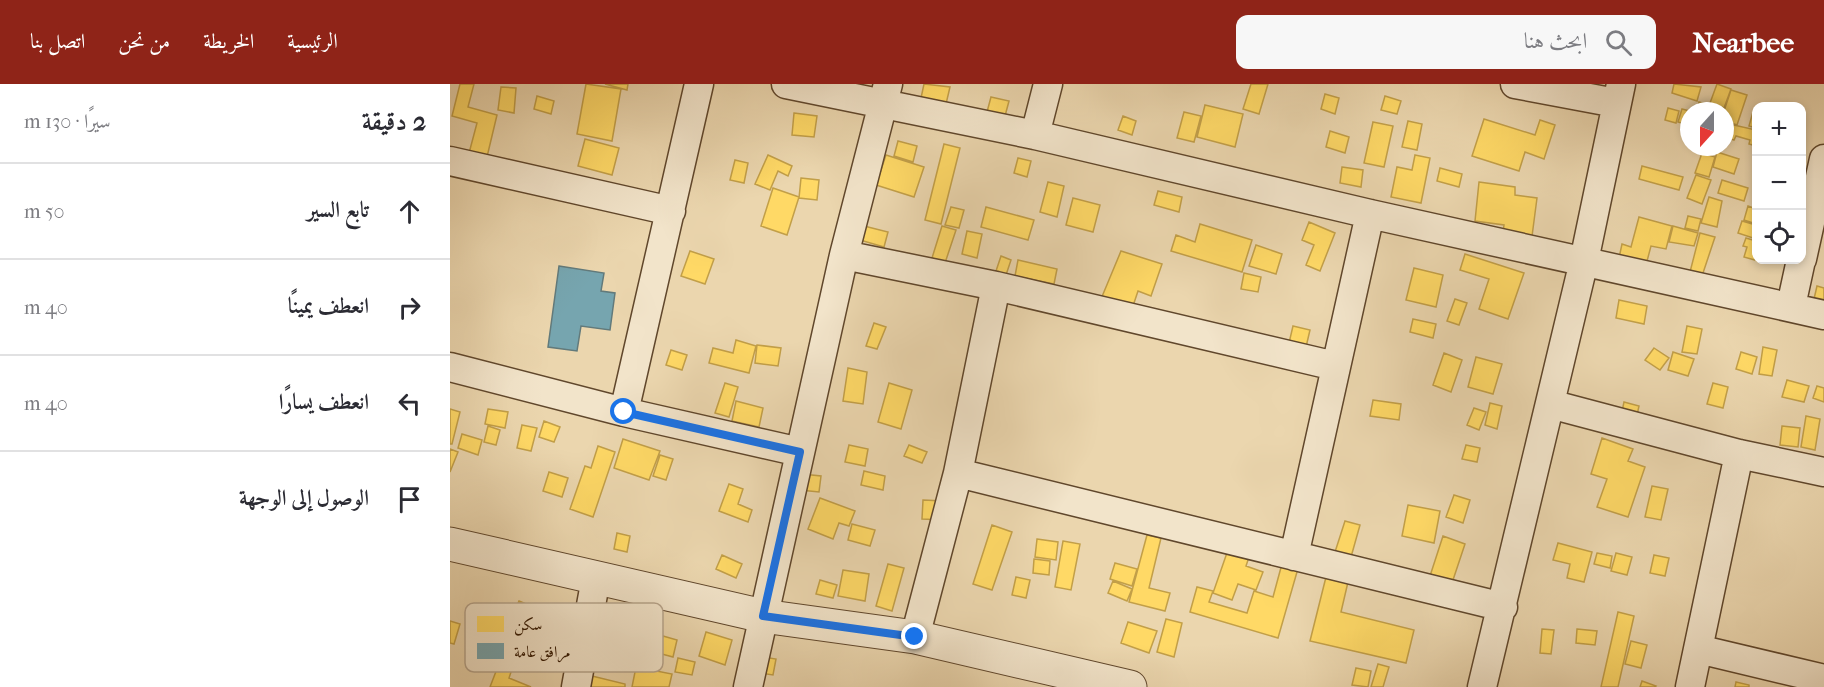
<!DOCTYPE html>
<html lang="ar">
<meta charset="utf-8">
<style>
:root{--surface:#fff;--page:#f7f7f7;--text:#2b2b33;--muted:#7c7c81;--line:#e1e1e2;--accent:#8f2418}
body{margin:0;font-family:"IM FELL French Canon",Amiri,serif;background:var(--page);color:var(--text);direction:rtl}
.controls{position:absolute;right:18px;top:18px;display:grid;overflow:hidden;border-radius:12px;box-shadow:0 3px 9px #0003}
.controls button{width:54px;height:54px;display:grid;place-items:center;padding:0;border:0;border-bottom:2px solid var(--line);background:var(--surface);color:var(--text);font:30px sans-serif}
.compass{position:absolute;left:1230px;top:18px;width:54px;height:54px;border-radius:50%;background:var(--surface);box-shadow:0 3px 9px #0003;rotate:201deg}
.stop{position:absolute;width:18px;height:18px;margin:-14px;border:4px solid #1a73e8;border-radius:50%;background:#fff}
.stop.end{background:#1a73e8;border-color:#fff;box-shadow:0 2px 6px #0008}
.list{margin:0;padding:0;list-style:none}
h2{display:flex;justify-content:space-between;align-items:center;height:78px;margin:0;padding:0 24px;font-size:26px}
h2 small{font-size:20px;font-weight:400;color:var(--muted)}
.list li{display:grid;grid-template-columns:39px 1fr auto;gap:18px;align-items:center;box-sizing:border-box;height:96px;padding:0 24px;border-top:2px solid var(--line)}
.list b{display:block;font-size:22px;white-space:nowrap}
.list em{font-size:20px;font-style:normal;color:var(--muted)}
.icon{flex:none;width:33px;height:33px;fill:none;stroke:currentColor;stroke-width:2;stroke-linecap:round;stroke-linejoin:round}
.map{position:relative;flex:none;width:1374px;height:603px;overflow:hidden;direction:ltr}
header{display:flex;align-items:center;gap:36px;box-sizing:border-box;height:84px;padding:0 30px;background:var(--accent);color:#fff}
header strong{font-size:28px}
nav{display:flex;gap:33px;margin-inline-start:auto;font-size:21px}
.search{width:420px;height:54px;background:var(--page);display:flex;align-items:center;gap:15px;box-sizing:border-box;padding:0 21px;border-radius:12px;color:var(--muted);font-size:22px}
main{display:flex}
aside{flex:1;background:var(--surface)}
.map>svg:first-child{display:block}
</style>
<header>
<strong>Nearbee</strong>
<div class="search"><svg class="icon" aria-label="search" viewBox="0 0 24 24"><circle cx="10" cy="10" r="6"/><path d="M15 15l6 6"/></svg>ابحث هنا</div>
<nav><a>الرئيسية</a><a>الخريطة</a><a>من نحن</a><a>اتصل بنا</a></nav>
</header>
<main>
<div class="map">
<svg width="1374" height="603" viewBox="0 0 1374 603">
<rect width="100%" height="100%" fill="#ebd6ae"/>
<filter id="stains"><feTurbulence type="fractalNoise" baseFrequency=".00333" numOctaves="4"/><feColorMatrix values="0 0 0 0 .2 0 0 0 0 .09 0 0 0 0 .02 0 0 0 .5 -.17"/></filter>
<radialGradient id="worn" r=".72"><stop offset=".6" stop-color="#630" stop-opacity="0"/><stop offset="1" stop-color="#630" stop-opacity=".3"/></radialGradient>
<path fill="#ffd966" stroke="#c29f48" stroke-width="1.5" d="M 10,0 L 24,0 L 18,23 L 47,31 L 36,77 L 18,73 L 27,39 L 2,32 Z
M 136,0 L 171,5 L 162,57 L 127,50 Z
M 155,0 L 178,0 L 177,6 Z
M 474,0 L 500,3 L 496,20 L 471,14 Z
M 801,0 L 818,0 L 809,30 L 793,25 Z
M 801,0 L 818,0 L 809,30 L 793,25 Z
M 1224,0 L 1251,3 L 1247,17 L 1222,9 Z
M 1267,0 L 1281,5 L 1274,24 L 1260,19 Z
M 51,3 L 66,4 L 64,29 L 48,26 Z
M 1281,6 L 1297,11 L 1287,41 L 1275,37 L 1274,27 Z
M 875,10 L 889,14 L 885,30 L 871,25 Z
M 875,10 L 889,14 L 885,30 L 871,25 Z
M 87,12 L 104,17 L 101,30 L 84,25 Z
M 935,12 L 951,17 L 947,30 L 931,26 Z
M 935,12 L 951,17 L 947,30 L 931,26 Z
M 541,13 L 559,17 L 555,32 L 537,28 Z
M 1249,18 L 1262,22 L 1260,27 L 1247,27 Z
M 755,21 L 793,30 L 785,63 L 747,53 Z
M 755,21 L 793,30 L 785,63 L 747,53 Z
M 1264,22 L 1274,25 L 1273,27 L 1262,27 Z
M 1218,24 L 1229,27 L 1226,39 L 1215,36 Z
M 1232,25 L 1240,27 L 1239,41 L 1228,38 Z
M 734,28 L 751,32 L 744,58 L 727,54 Z
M 734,28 L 751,32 L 744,58 L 727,54 Z
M 1303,28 L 1306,29 L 1306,44 L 1299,42 Z
M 344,29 L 367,32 L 364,53 L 342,51 Z
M 673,32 L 686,37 L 682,51 L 668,46 Z
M 1034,35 L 1085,51 L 1090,36 L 1105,41 L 1094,75 L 1075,68 L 1069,87 L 1022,72 Z
M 1034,35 L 1085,51 L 1090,36 L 1105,41 L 1094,75 L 1075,68 L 1069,87 L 1022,72 Z
M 958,37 L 972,40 L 967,66 L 952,63 Z
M 958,37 L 972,40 L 967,66 L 952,63 Z
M 923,38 L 943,42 L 934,83 L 914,79 Z
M 923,38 L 943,42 L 934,83 L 914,79 Z
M 1275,39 L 1306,46 L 1306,62 L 1299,60 L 1300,56 L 1286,52 L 1284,56 L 1275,53 Z
M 880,47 L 899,53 L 895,69 L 876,63 Z
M 880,47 L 899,53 L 895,69 L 876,63 Z
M 135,55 L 169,64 L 162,91 L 128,82 Z
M 448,57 L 467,62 L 463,78 L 444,72 Z
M 494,60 L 510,64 L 491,140 L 475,136 Z
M 1267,68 L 1289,75 L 1284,90 L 1263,83 Z
M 1252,69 L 1265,73 L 1259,93 L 1245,89 Z
M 318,71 L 342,82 L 338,92 L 328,87 L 320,106 L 305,100 Z
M 436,71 L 474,83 L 464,113 L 426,101 Z
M 965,71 L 980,74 L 971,119 L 941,113 L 947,83 L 962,86 Z
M 965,71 L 980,74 L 971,119 L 941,113 L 947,83 L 962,86 Z
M 568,74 L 581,77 L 577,93 L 564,89 Z
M 285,76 L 298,79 L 294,99 L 280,96 Z
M 1192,82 L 1233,93 L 1229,106 L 1189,95 Z
M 892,83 L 913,86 L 911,103 L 890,99 Z
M 892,83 L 913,86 L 911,103 L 890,99 Z
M 990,84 L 1012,90 L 1009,103 L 987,97 Z
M 990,84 L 1012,90 L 1009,103 L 987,97 Z
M 1246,91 L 1261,96 L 1252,120 L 1237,114 Z
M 351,94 L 369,96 L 367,116 L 349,114 Z
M 1272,96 L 1298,104 L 1294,117 L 1268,109 Z
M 598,98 L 614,102 L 607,133 L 590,128 Z
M 1029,98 L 1065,103 L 1065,111 L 1087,114 L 1081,160 L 1052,157 L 1054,141 L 1025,137 Z
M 1029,98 L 1065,103 L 1065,111 L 1087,114 L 1081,160 L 1052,157 L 1054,141 L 1025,137 Z
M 323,104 L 349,113 L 337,151 L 311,142 Z
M 708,107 L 732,113 L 729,128 L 704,121 Z
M 708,107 L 732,113 L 729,128 L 704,121 Z
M 1259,113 L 1272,117 L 1267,143 L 1251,139 Z
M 623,114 L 650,121 L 643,148 L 616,141 Z
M 1298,122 L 1306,125 L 1306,140 L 1294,136 Z
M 501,123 L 514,126 L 509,144 L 495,141 Z
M 536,123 L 584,136 L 578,156 L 531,143 Z
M 1238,132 L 1251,135 L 1248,147 L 1235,144 Z
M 1189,133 L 1222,142 L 1216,165 L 1201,162 L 1196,181 L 1169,174 L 1172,160 L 1181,163 Z
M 1292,137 L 1306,141 L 1306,155 L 1288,149 Z
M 859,138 L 885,149 L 870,187 L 856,181 L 864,161 L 852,156 Z
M 859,138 L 885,149 L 870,187 L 856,181 L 864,161 L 852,156 Z
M 750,140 L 802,156 L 792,188 L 721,167 L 726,151 L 745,158 Z
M 750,140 L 802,156 L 792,188 L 721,167 L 726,151 L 745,158 Z
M 414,142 L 438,148 L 434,163 L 410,156 Z
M 492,142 L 506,146 L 495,179 L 482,174 Z
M 1223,142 L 1248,149 L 1244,162 L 1219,158 Z
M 517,147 L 532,150 L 527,174 L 512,170 Z
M 1250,149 L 1265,153 L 1252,192 L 1240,188 Z
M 1296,154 L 1306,157 L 1308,177 L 1294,173 L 1297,163 L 1293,162 Z
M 806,161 L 832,170 L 826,190 L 799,182 Z
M 806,161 L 832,170 L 826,190 L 799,182 Z
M 240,167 L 264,175 L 255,200 L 231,192 Z
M 671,167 L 712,180 L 701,212 L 688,207 L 682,225 L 651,215 Z
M 671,167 L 712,180 L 701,212 L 688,207 L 682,225 L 651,215 Z
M 1015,170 L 1074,189 L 1058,235 L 1029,225 L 1039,195 L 1010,186 Z
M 1015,170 L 1074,189 L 1058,235 L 1029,225 L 1039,195 L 1010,186 Z
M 551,172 L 561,176 L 555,194 L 545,190 Z
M 568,176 L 607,185 L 604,200 L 565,192 Z
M 964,184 L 993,191 L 986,223 L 956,216 Z
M 964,184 L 993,191 L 986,223 L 956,216 Z
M 794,189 L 811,193 L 808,208 L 791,205 Z
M 794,189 L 811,193 L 808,208 L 791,205 Z
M 1367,202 L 1374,204 L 1374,217 L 1364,215 Z
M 1005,215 L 1017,219 L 1009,241 L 997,237 Z
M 1005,215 L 1017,219 L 1009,241 L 997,237 Z
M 1169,216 L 1197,222 L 1194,240 L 1166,234 Z
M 1169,216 L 1197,222 L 1194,240 L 1166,234 Z
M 963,235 L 986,240 L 983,254 L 960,248 Z
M 963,235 L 986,240 L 983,254 L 960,248 Z
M 424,239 L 436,243 L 427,265 L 416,262 Z
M 843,242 L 860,246 L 856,263 L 839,259 Z
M 843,242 L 860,246 L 856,263 L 839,259 Z
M 1237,242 L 1252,245 L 1247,270 L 1232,268 Z
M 1237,242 L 1252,245 L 1247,270 L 1232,268 Z
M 286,256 L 306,262 L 299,289 L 259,279 L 263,264 L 283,269 Z
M 307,261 L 331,264 L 328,282 L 305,279 Z
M 1313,263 L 1327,266 L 1322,292 L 1309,290 Z
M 1313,263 L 1327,266 L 1322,292 L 1309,290 Z
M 1204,264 L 1219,274 L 1210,286 L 1195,276 Z
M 1204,264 L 1219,274 L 1210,286 L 1195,276 Z
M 221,266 L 237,271 L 232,286 L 216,281 Z
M 1223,268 L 1244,275 L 1238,292 L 1218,286 Z
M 1223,268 L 1244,275 L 1238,292 L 1218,286 Z
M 1291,268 L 1307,273 L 1302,290 L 1286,285 Z
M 1291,268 L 1307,273 L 1302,290 L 1286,285 Z
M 994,269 L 1012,276 L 1001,308 L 983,301 Z
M 994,269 L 1012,276 L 1001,308 L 983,301 Z
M 1026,273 L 1052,280 L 1043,310 L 1018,303 Z
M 1026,273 L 1052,280 L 1043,310 L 1018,303 Z
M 398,284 L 417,288 L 413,320 L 393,317 Z
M 1337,296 L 1359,302 L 1354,318 L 1332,313 Z
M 1337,296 L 1359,302 L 1354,318 L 1332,313 Z
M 275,299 L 288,303 L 279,333 L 265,329 Z
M 439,299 L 462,306 L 451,345 L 428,338 Z
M 1263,299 L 1278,303 L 1273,324 L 1257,320 Z
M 1263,299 L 1278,303 L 1273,324 L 1257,320 Z
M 1367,302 L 1374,304 L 1374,318 L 1363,314 Z
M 1367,302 L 1374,304 L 1374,318 L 1363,314 Z
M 923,316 L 951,320 L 949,336 L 920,332 Z
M 923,316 L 951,320 L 949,336 L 920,332 Z
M 286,317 L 313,324 L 309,343 L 282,337 Z
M 1174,318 L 1189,322 L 1185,340 L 1170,337 Z
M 1174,318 L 1189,322 L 1185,340 L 1170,337 Z
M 1040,319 L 1052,322 L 1047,345 L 1035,341 Z
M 1040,319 L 1052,322 L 1047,345 L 1035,341 Z
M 1024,324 L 1036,328 L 1029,346 L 1017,341 Z
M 1024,324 L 1036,328 L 1029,346 L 1017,341 Z
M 0,325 L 10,328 L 2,360 L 0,360 Z
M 38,325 L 58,328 L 55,344 L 35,340 Z
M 1356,332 L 1370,335 L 1365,366 L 1351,363 Z
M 1356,332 L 1370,335 L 1365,366 L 1351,363 Z
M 94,337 L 110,343 L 104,358 L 89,353 Z
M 72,341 L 87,344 L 81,367 L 67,364 Z
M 38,342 L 50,346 L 46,361 L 34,358 Z
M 1332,342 L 1350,344 L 1348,363 L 1330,361 Z
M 1332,342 L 1350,344 L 1348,363 L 1330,361 Z
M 12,350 L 32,356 L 28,371 L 8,364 Z
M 1152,354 L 1183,365 L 1178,377 L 1195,383 L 1178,433 L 1147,423 L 1157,395 L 1141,390 Z
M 1152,354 L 1183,365 L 1178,377 L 1195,383 L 1178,433 L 1147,423 L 1157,395 L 1141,390 Z
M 173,355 L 210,367 L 199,396 L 164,384 Z
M 399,361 L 418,365 L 415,382 L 395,378 Z
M 459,361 L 477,368 L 472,379 L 454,372 Z
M 1016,361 L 1030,364 L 1027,378 L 1012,375 Z
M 1016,361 L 1030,364 L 1027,378 L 1012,375 Z
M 148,362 L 165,368 L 143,433 L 120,425 L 135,382 L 141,384 Z
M 0,365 L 8,368 L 0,388 Z
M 210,371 L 223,375 L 216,396 L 203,392 Z
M 414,387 L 435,392 L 433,406 L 411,401 Z
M 99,388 L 118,394 L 112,413 L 93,407 Z
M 352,390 L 371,392 L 369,408 L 350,406 Z
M 279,400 L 293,405 L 288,420 L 302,426 L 298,438 L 269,427 Z
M 1202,402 L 1218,405 L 1211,436 L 1195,433 Z
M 1202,402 L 1218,405 L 1211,436 L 1195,433 Z
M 1004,411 L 1020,416 L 1013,439 L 996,433 Z
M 1004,411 L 1020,416 L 1013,439 L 996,433 Z
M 370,414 L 405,427 L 399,442 L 389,439 L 383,455 L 358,445 Z
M 473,416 L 494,417 L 494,436 L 472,435 Z
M 958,421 L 990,427 L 984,459 L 952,452 Z
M 958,421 L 990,427 L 984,459 L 952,452 Z
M 895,437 L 910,441 L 901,473 L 885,468 Z
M 895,437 L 910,441 L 901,473 L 885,468 Z
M 402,440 L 425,446 L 420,462 L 398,456 Z
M 542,441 L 562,448 L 542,506 L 523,500 Z
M 542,441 L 562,448 L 542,506 L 523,500 Z
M 167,449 L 180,452 L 177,468 L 164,465 Z
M 697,451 L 711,454 L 699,504 L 720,509 L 715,527 L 679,518 Z
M 697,451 L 711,454 L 699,504 L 720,509 L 715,527 L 679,518 Z
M 993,452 L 1015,460 L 1002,499 L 980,492 Z
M 993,452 L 1015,460 L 1002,499 L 980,492 Z
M 587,455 L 608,458 L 606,476 L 585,473 Z
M 587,455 L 608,458 L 606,476 L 585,473 Z
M 613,457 L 630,460 L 621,506 L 605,503 Z
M 613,457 L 630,460 L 621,506 L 605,503 Z
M 1108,459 L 1142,468 L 1134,498 L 1117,494 L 1120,480 L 1103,476 Z
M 1108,459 L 1142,468 L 1134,498 L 1117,494 L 1120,480 L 1103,476 Z
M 779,463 L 800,470 L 796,482 L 813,488 L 806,506 L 788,500 L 782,516 L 763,509 Z
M 779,463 L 800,470 L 796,482 L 813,488 L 806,506 L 788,500 L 782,516 L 763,509 Z
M 1147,469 L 1162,472 L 1160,484 L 1144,480 Z
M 1147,469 L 1162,472 L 1160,484 L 1144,480 Z
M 1166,469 L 1182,473 L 1177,491 L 1161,487 Z
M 1166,469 L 1182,473 L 1177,491 L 1161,487 Z
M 272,471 L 292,480 L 286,494 L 266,485 Z
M 1204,471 L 1219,474 L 1215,492 L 1200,489 Z
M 1204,471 L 1219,474 L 1215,492 L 1200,489 Z
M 584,475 L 600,477 L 599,491 L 583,489 Z
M 584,475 L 600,477 L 599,491 L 583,489 Z
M 833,476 L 849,481 L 828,554 L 740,528 L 747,503 L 763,507 L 759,518 L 797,529 L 804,507 L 823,513 Z
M 833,476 L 849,481 L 828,554 L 740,528 L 747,503 L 763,507 L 759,518 L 797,529 L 804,507 L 823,513 Z
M 665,479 L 687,485 L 682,502 L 660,495 Z
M 665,479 L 687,485 L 682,502 L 660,495 Z
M 438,480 L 454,484 L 442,527 L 426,522 Z
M 393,486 L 419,490 L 415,517 L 388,512 Z
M 566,493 L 580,496 L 576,514 L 562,511 Z
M 566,493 L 580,496 L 576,514 L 562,511 Z
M 876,493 L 898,498 L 891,528 L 964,546 L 956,579 L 860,557 Z
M 876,493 L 898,498 L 891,528 L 964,546 L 956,579 L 860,557 Z
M 370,496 L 387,501 L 383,514 L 366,510 Z
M 663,497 L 682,505 L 677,517 L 658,509 Z
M 663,497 L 682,505 L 677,517 L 658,509 Z
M 69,517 L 102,531 L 96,546 L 78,538 L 69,558 L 91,567 L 84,585 L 46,569 Z
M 1168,528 L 1184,532 L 1168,603 L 1151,603 Z
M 1168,528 L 1184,532 L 1168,603 L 1151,603 Z
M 716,535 L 732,539 L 724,573 L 707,568 Z
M 716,535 L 732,539 L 724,573 L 707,568 Z
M 0,537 L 10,540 L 4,560 L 0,559 Z
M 678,538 L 707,547 L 699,569 L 671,559 Z
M 678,538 L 707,547 L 699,569 L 671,559 Z
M 1092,545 L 1104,546 L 1101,570 L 1090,569 Z
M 1092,545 L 1104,546 L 1101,570 L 1090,569 Z
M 1127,545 L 1147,547 L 1145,561 L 1126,559 Z
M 1127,545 L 1147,547 L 1145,561 L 1126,559 Z
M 256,548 L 282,556 L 275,581 L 249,572 Z
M 213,552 L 227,556 L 223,573 L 208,569 Z
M 1181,557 L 1197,561 L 1191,584 L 1175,580 Z
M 1181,557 L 1197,561 L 1191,584 L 1175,580 Z
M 308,572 L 326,575 L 323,591 L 305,588 Z
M 228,574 L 245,578 L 242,591 L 225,588 Z
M 50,577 L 63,582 L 59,594 L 81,603 L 40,603 Z
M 928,580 L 939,583 L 933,603 L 921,603 Z
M 928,580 L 939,583 L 933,603 L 921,603 Z
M 186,583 L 222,590 L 219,603 L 182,603 Z
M 906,584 L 921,587 L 918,603 L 902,601 Z
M 906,584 L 921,587 L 918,603 L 902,601 Z
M 142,592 L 175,600 L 175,603 L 138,603 Z
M 1192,597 L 1206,602 L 1205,603 L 1190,603 Z
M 1192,597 L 1206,602 L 1205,603 L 1190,603 Z
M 1286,598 L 1299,601 L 1299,603 L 1285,603 Z
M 1286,598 L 1299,601 L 1299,603 L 1285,603 Z"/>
<path fill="#76a5af" stroke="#627a7b" stroke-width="1.5" d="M 109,182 L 154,189 L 151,207 L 165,209 L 160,246 L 131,242 L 127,267 L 98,263 Z"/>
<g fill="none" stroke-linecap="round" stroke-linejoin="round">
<defs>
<path id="minor" d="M 336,0 L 585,51 L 920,130 L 1374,231
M 1065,0 L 1166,19
M 585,51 L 598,0
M 0,77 L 221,127
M 394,171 L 546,202 L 885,282
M 1352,175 L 1374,75
M 1341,222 L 1351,176
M 0,283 L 174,328 L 350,368
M 1100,320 L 1289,370 L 1374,388
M 174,328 L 249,0
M 508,389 L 1053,523
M 844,472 L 920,130
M 465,553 L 508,389 L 546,202
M 1248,565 L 1374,595
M 126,603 L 146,494
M 298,603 L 394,171 L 438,0
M 1032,603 L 1134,177 L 1171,0
M 1240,603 L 1289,370"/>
<path id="tertiary" d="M 0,460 L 313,532 L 465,553 L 680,603"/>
</defs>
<use href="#minor" stroke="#60472c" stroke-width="31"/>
<use href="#tertiary" stroke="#60472c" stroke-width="35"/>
<use href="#minor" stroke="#f2e4ca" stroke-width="28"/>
<use href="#tertiary" stroke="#f2e4ca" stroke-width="33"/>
</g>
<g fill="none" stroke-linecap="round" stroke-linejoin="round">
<path stroke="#1a73e8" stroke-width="8" d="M 174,328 L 350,368 L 313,532 L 465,553"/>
</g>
<rect x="15" y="519" width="198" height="69" rx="9" fill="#f2e4ca" stroke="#b8a68e" stroke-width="1.5"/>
<rect x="27" y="532" width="27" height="16" fill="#ffd966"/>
<rect x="27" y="559" width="27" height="16" fill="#76a5af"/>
<g font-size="16" fill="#321701">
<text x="64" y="546">سكن</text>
<text x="64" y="573">مرافق عامة</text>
</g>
<rect width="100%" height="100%" filter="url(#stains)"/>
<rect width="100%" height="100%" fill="url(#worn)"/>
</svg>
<div class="controls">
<button>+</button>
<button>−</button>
<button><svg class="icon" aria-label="locate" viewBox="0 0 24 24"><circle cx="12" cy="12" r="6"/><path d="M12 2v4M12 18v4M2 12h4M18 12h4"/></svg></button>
</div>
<svg class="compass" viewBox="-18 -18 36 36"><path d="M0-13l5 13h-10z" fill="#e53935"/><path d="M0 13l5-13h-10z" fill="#7c7c81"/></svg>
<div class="stop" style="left:174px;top:328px"></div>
<div class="stop end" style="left:465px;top:553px"></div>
</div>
<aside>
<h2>2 دقيقة<small>سيرًا · 130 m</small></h2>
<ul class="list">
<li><svg class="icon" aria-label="ahead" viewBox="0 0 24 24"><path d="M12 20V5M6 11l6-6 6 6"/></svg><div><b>تابع السير</b></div><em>50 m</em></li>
<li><svg class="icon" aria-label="right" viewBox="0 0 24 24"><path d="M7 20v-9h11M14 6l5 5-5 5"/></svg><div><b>انعطف يمينًا</b></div><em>40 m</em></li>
<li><svg class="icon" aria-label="left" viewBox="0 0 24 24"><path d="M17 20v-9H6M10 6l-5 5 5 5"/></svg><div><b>انعطف يسارًا</b></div><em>40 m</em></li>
<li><svg class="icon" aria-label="arrive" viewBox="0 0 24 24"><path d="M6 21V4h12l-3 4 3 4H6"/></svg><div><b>الوصول إلى الوجهة</b></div></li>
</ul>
</aside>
</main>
